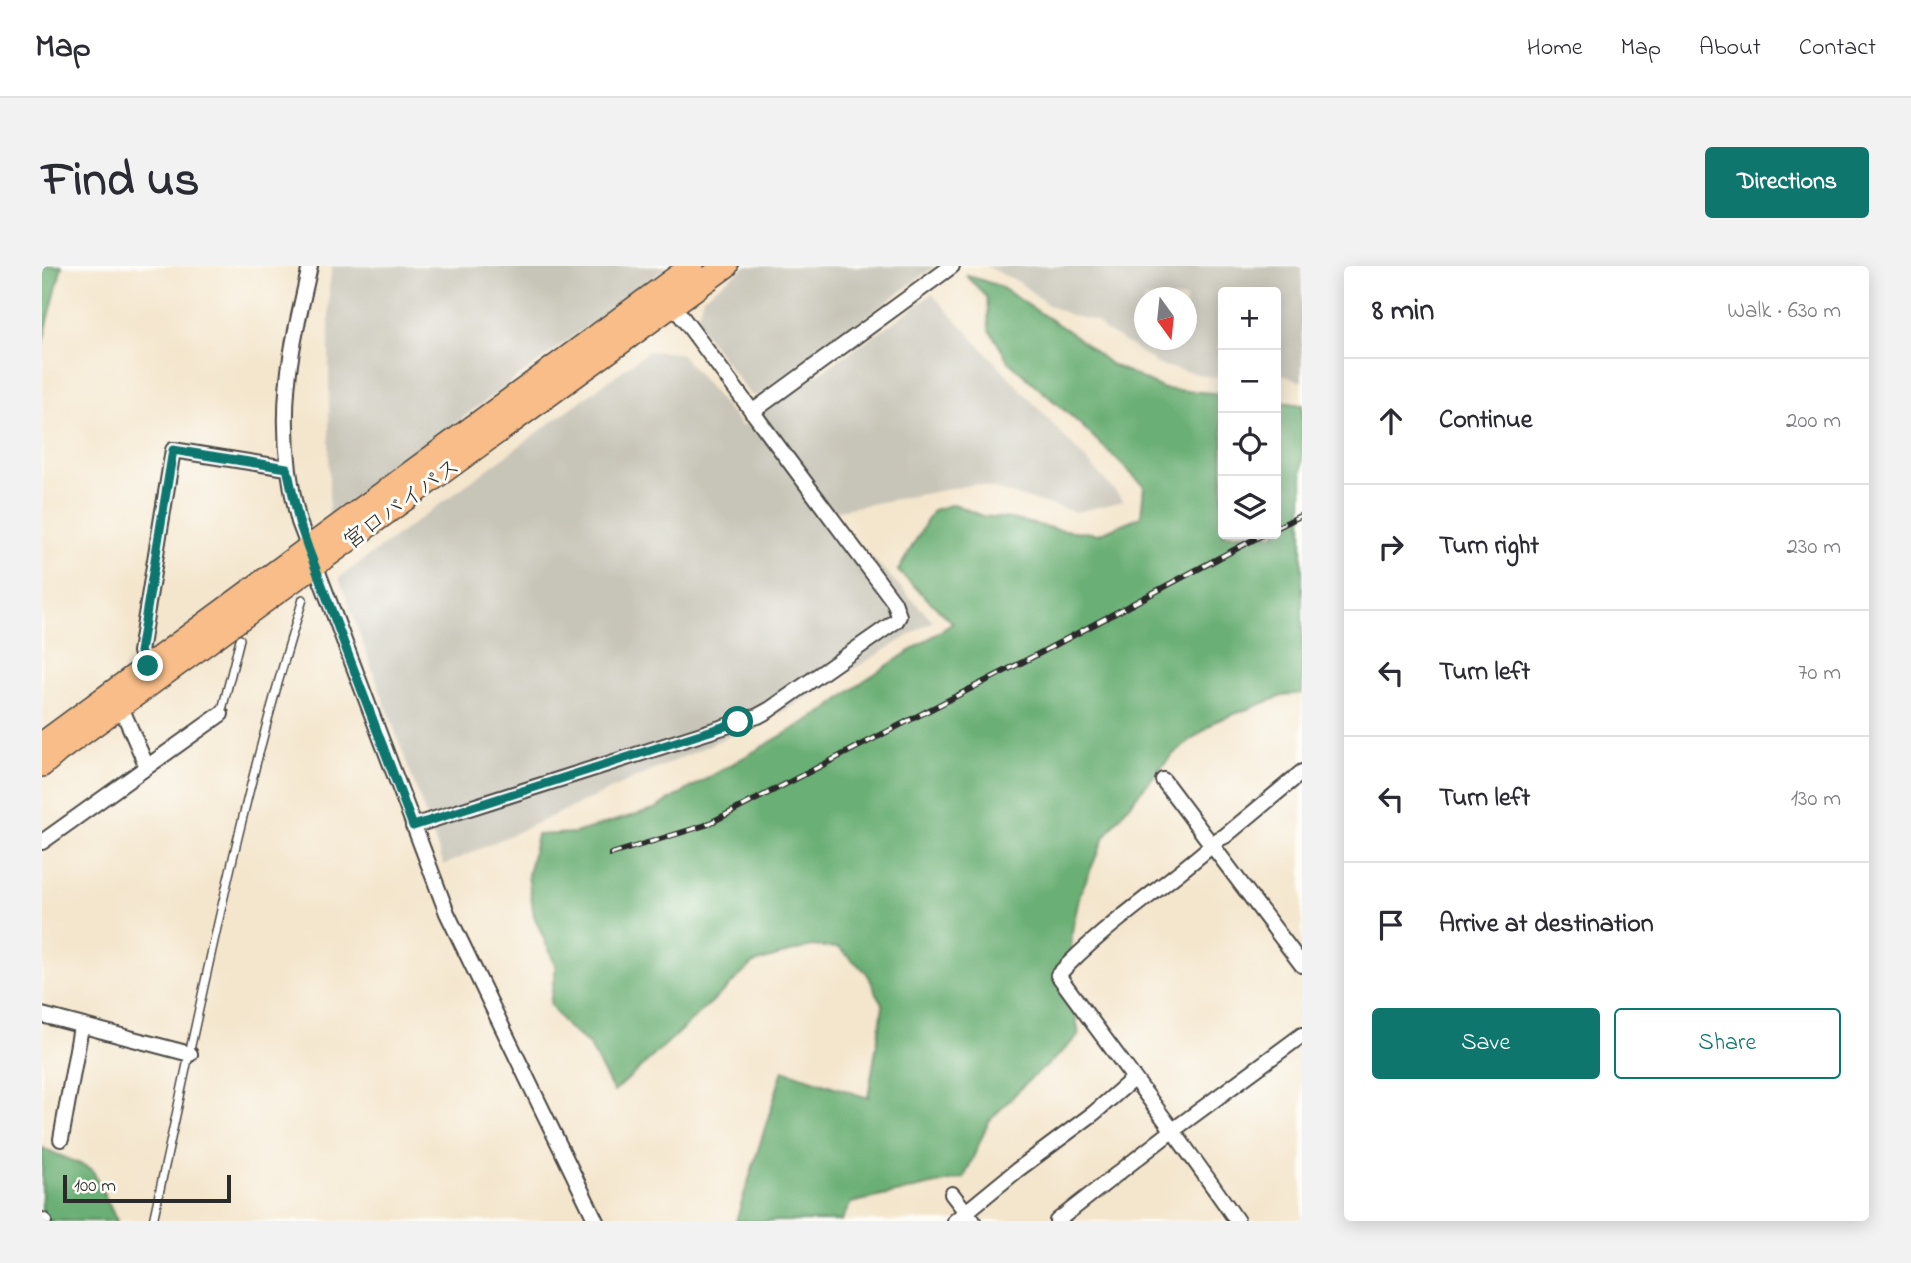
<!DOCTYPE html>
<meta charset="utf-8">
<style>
:root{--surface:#fff;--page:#f2f2f3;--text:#2b2b33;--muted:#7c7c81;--line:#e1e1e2;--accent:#0f766e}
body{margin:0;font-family:"Indie Flower","Klee One",sans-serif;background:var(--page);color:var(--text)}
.controls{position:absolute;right:21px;top:21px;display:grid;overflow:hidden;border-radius:7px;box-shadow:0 4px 18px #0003}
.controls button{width:63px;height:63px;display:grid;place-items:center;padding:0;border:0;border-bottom:2px solid var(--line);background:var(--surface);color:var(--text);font:35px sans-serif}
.compass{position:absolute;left:1092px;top:21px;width:63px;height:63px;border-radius:50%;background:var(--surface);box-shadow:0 4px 18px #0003;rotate:165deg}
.scale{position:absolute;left:21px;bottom:18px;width:168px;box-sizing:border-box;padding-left:7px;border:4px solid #2b2b2b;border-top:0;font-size:19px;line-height:24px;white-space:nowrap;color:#2b2b2b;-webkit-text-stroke:5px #fdfcf7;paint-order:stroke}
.stop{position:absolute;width:21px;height:21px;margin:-16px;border:5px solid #0f766e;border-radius:50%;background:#fff}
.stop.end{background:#0f766e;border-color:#fff;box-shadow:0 2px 7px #0008}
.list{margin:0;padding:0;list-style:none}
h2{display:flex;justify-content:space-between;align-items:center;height:91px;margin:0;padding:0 28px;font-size:30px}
h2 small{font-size:23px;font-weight:400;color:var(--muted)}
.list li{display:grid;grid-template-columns:46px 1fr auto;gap:21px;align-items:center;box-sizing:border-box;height:126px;padding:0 28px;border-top:2px solid var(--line)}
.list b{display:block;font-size:26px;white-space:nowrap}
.list em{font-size:23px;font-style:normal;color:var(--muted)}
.actions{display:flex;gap:14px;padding:21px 28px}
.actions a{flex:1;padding:16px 0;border:2px solid var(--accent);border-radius:7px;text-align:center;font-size:24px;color:var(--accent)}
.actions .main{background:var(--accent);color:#fff}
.icon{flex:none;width:38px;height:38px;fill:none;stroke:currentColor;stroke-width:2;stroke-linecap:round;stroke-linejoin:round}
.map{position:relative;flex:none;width:1260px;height:955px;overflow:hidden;border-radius:7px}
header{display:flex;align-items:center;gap:42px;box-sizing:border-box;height:98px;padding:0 35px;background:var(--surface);border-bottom:2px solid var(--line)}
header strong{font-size:33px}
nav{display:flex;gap:38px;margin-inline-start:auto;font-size:24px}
.intro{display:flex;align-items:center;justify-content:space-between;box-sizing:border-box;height:168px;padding:0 42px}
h1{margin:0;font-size:49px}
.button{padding:18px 32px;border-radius:7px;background:var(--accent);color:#fff;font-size:24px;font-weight:700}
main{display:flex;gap:42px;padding:0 42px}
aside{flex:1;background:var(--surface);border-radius:7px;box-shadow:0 4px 18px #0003}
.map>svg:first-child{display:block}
</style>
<header>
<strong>Map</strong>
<nav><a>Home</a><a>Map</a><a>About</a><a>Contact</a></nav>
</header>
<div class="intro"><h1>Find us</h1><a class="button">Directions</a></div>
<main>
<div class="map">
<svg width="1260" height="955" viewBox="0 0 1260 955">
<rect width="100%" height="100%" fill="#fdfcf7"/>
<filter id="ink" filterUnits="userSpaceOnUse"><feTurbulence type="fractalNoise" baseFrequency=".0143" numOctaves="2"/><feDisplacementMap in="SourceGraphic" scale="14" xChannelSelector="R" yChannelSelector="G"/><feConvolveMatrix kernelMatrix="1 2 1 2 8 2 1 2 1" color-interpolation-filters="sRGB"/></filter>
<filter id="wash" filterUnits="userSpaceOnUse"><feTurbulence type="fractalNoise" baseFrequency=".00686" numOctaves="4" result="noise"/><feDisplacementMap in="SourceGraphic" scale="28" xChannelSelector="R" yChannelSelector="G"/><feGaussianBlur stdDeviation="1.57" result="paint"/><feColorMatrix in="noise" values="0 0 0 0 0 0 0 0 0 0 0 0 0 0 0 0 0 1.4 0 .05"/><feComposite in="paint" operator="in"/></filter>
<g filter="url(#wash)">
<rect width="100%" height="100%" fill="#f4e6cd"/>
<path fill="#c7c4b8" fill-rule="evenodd" d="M 290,0 L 627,0 L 287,250 L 287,21 Z
M 704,0 L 894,0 L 716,130 L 708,129 L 654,56 L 661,31 Z
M 943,0 L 1260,0 L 1260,116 L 1236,107 L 1234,112 L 1234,26 L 1181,26 L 1181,111 L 1169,111 L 1117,99 L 1087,78 L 1064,65 L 1054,55 L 1028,49 L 1006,39 L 977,16 ZM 1102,32 L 1144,32 L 1144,74 L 1102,74 Z
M 890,28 L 1082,235 L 1034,246 L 934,218 L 786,246 L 891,355 L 740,446 L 402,599 L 297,312 L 607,85 L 638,87 L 700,160 L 842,63 Z"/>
<path fill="#6aaf74" stroke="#4a6d50" stroke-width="2" d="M 0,0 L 20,0 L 0,79 Z
M 924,9 L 957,20 L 1032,69 L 1068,98 L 1122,123 L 1181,128 L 1181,268 L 1234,268 L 1234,135 L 1260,139 L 1260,427 L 1243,429 L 1174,455 L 1130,489 L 1085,541 L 1062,572 L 1038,628 L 1030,665 L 1028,717 L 1037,769 L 1016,790 L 985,816 L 947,855 L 922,912 L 809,937 L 799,955 L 694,955 L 741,804 L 826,832 L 841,740 L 825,707 L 797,682 L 769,680 L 712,697 L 572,826 L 547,779 L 523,759 L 508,738 L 514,700 L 492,650 L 486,609 L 495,569 L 533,567 L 612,543 L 786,443 L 823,414 L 911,357 L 856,305 L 891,244 L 912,238 L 940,250 L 969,253 L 1014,263 L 1057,268 L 1099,250 L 1102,220 L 1038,158 L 967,96 L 947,63 L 945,31 Z
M 0,882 L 50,903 L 75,955 L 0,955 Z"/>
</g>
<g filter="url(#ink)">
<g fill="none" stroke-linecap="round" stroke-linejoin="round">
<defs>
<path id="service" d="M 179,448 L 198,373
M 111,955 C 157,747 197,537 261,333"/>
<path id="minor" d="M 268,0 C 262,28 255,56 250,85 C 240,142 242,199 257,256 L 405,647 L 554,955
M 710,146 L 910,0
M 106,400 L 98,386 L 131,184 L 245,202
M 79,441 L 105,501
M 1121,514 L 1260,699
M 371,560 L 716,450 L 727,444 L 854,355 L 857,350 L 852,336 L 631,39
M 0,576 L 179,448
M 0,749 L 148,788
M 19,873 L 39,761
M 910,928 L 931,955
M 0,954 L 2,955
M 913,955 L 974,905 L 1052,847 L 1091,813
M 1015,955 L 1130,865 L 1260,769
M 1195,955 C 1138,871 1075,791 1016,709 C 1064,657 1125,620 1177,573 L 1183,570 L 1260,506"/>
<path id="trunk" d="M 0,478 L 650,0
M 0,499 L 16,485 L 684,0"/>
</defs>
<use href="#service" stroke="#494743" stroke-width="10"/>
<use href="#minor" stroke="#494743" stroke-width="18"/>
<use href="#trunk" stroke="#494743" stroke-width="26"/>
<use href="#service" stroke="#fff" stroke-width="7"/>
<use href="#minor" stroke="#fff" stroke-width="14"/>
<use href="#trunk" stroke="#f8bd89" stroke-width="23"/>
<defs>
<path id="rail" d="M 1234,262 L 1260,249
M 569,588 L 664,559 L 1000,386 L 1222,268"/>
</defs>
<use href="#rail" stroke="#2b2b2b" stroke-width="6"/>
<use href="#rail" stroke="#fdfcf7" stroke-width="3.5" stroke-dasharray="10" stroke-linecap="butt"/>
</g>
</g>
<g fill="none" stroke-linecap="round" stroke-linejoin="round" filter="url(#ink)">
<path stroke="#0f766e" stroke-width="9" d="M 106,400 L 98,386 L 131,184 L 245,202 L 257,256 L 266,282 L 371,560 L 696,456"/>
</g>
<g text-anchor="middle" stroke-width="6" stroke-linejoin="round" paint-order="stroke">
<g font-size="23" fill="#2b2b2b" stroke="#fdfcf7">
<text transform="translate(359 237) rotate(-36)" y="8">宮口バイパス</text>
</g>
</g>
</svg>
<div class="controls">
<button>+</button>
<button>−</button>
<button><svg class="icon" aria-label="locate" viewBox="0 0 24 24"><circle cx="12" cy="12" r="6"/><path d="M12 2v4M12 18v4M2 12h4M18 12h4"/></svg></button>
<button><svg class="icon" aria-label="layers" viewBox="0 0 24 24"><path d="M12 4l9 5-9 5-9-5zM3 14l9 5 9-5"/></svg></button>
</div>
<svg class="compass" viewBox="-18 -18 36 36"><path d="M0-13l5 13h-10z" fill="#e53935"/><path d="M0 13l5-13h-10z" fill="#7c7c81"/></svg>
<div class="scale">100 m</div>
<div class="stop" style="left:696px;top:456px"></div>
<div class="stop end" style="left:106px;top:400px"></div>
</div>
<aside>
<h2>8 min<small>Walk · 630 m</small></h2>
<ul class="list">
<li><svg class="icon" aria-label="ahead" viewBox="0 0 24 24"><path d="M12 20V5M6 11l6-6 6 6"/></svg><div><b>Continue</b></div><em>200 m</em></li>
<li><svg class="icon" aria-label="right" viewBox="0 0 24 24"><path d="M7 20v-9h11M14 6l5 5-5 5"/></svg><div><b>Turn right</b></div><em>230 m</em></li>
<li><svg class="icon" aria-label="left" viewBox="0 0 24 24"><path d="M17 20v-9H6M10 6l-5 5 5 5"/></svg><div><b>Turn left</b></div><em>70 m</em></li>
<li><svg class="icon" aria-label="left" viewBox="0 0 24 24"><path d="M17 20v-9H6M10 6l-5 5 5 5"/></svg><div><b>Turn left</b></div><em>130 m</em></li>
<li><svg class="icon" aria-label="arrive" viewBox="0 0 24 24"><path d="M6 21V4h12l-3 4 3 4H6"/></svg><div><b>Arrive at destination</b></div></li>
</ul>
<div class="actions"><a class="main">Save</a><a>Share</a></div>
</aside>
</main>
